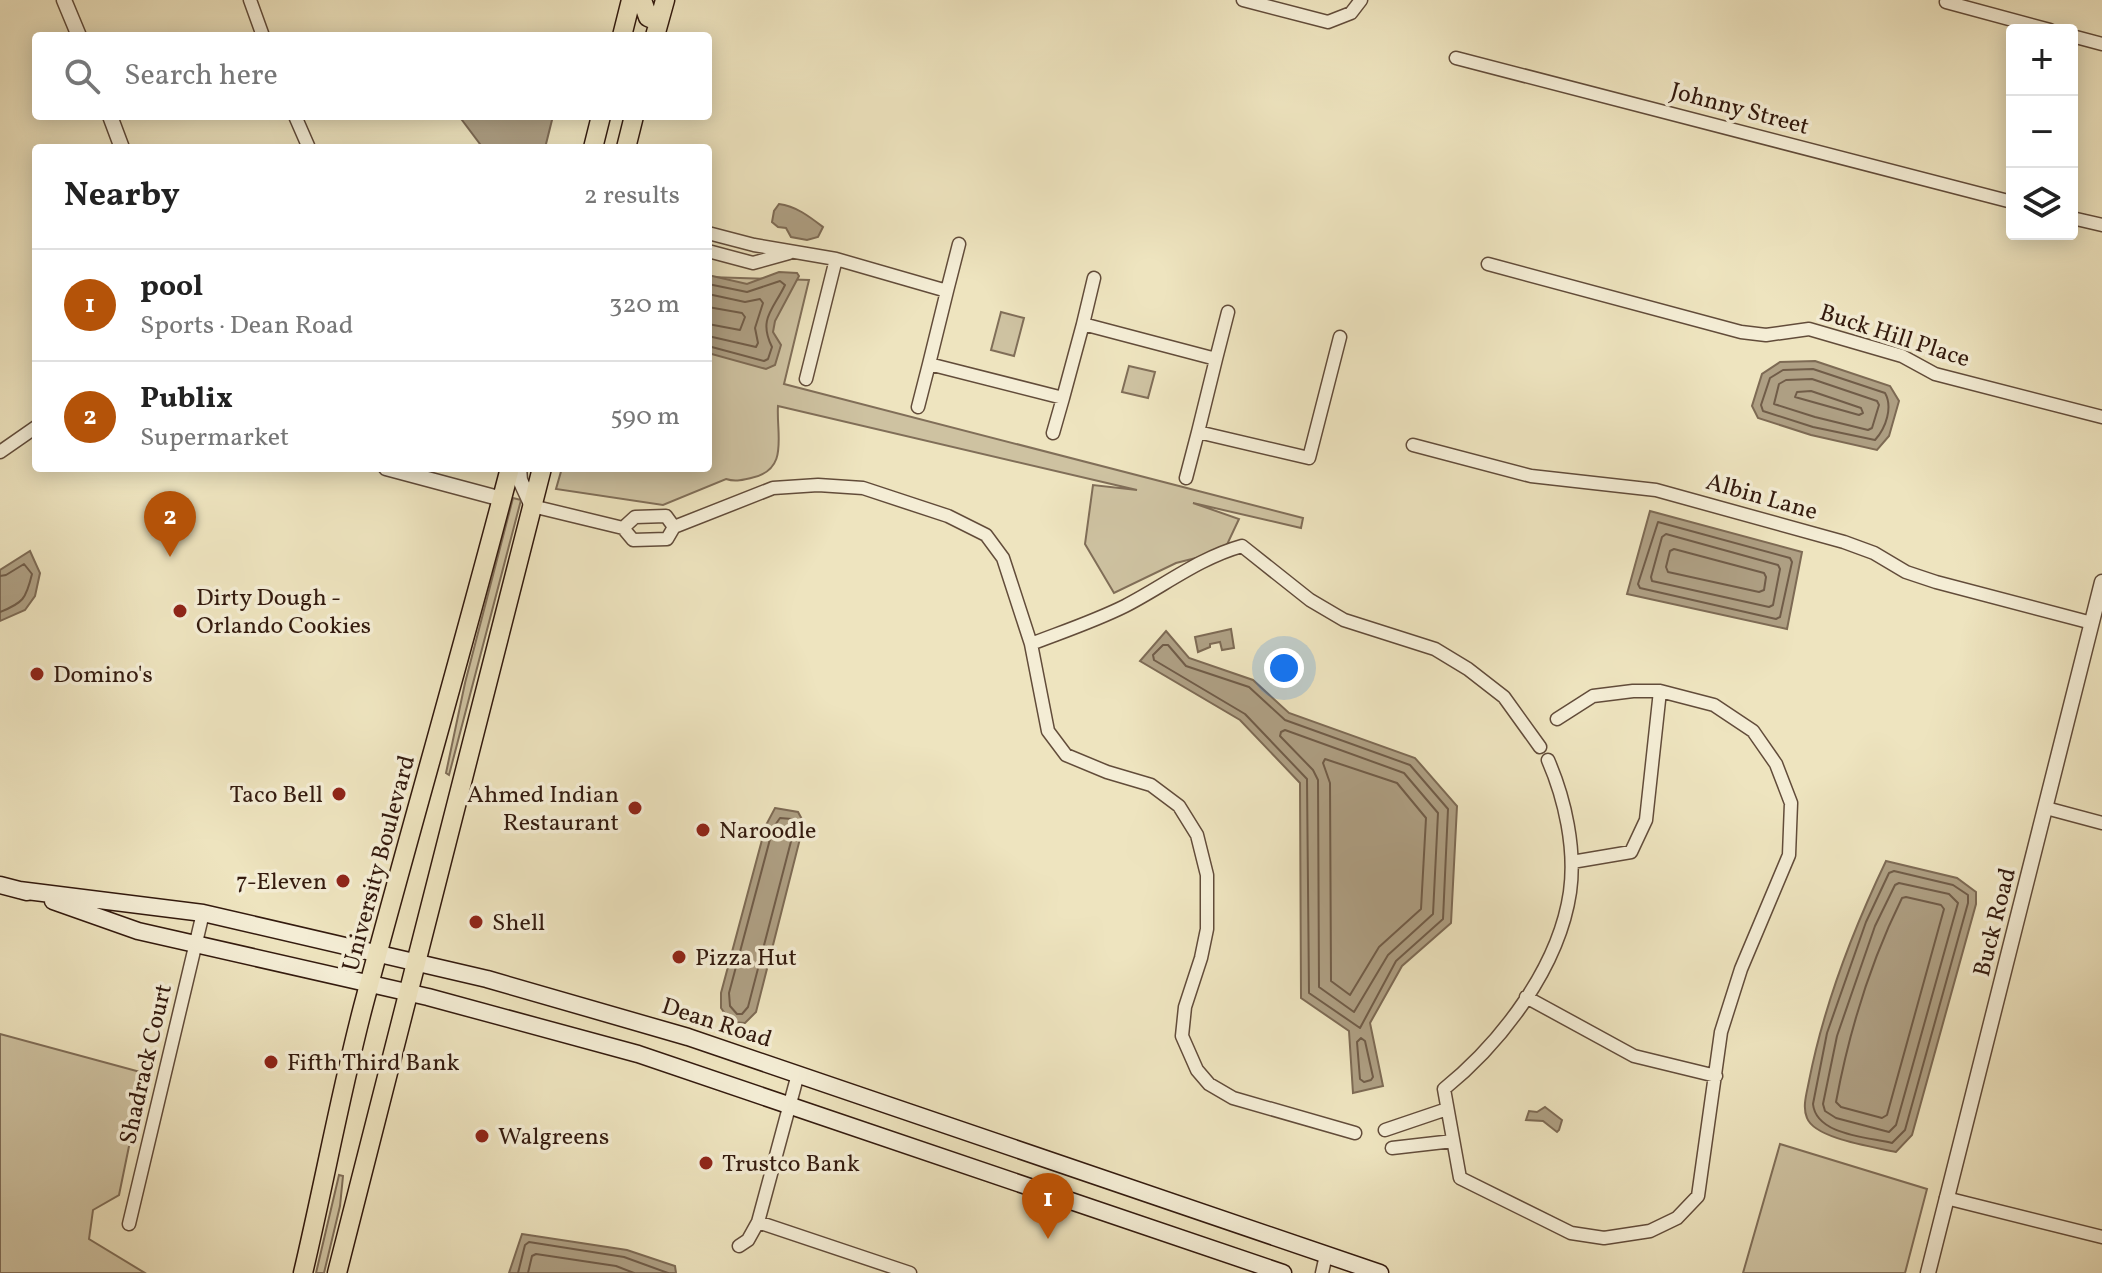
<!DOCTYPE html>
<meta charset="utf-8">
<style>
:root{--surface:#fff;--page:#f2f2f2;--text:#222;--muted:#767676;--line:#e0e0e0;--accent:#b45309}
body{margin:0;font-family:Vollkorn,serif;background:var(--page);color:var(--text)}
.controls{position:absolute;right:24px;top:24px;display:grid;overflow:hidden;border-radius:8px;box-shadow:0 4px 20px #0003}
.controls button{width:72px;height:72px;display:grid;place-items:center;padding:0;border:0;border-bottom:2px solid var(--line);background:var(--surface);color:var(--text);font:40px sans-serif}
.you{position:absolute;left:1284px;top:668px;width:28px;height:28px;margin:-20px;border:6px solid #fff;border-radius:50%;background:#1a73e8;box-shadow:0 0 0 12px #1a73e833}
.badge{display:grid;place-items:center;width:52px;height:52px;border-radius:50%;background:var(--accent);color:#fff;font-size:26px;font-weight:700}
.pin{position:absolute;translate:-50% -66px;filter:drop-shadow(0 2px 4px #0008)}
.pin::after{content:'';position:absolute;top:42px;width:28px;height:24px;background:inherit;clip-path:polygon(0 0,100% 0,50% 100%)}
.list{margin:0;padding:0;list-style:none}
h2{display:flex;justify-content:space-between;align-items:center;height:104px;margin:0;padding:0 32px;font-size:34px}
h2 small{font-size:26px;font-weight:400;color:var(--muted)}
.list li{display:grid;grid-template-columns:52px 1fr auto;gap:24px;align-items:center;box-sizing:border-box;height:112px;padding:0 32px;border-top:2px solid var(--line)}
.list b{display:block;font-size:30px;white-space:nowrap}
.list p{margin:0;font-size:26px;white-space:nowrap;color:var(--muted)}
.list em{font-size:26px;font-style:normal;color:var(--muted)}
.icon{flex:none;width:44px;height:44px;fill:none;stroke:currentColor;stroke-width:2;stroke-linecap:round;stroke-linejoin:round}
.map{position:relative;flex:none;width:2102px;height:1273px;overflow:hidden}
.search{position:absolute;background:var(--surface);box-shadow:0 4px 20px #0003;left:32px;top:32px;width:680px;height:88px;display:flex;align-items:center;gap:20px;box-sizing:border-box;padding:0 28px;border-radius:8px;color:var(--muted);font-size:30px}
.panel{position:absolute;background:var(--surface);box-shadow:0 4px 20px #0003;left:32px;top:144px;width:680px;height:328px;border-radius:8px}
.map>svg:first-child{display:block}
</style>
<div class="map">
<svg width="2102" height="1273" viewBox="0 0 2102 1273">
<rect width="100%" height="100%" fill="#eee4bf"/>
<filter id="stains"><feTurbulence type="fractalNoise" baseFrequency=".0025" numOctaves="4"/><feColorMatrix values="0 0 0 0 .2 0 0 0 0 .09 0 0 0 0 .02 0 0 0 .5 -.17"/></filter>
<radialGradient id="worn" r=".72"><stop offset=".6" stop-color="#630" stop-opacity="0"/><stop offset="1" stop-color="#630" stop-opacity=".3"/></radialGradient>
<path fill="#cec2a1" stroke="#806e58" stroke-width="2" d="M 708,277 L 809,280 L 784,384 L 1303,518 L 1301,528 L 1193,503 L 1239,519 L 1224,551 L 1176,563 L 1114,593 L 1085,544 L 1093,485 L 1137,490 L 778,406 C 776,435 790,470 751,478 C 742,480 735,482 726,479 L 663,505 L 556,489 L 562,468 L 708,468 Z
M 1001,312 L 1024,318 L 1014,356 L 991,350 Z
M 1129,366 L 1155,372 L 1148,398 L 1122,392 Z
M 513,498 L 521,500 L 449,775 L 446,773 L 465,683 Z
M 0,1034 L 144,1073 L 119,1195 L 93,1210 L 89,1239 L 145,1273 L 0,1273 Z
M 1780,1144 L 1927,1189 L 1905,1273 L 1743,1273 Z
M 339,1175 L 343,1176 L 340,1206 L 324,1273 L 316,1273 Z"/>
<path fill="#ae9f83" stroke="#7d6a54" stroke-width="2" d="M 459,116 L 553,116 L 545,148 L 483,148 Z
M 779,204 C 796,206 810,217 823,227 L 818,237 L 807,240 L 791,237 L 786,228 L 778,227 L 772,222 L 774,211 Z
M 779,272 L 797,273 L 799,276 L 775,321 L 773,332 L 781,345 L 775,365 L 766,369 L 708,353 L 708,275 L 747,284 Z
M 1815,361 L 1890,386 L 1899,401 L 1889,436 L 1877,450 L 1811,435 L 1758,418 L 1752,406 L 1762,374 L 1780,362 Z
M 1650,511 L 1802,552 L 1787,629 L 1627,594 Z
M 30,551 L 40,573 L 35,596 L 25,610 L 0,621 L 0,570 Z
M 1231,629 L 1234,648 L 1222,650 L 1220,642 L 1210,644 L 1210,647 L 1198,652 L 1195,637 Z
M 1166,631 L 1189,658 L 1253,680 L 1289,713 L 1415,758 L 1457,806 L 1451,923 L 1402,966 L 1370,1023 L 1383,1086 L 1353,1093 L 1349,1031 L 1301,998 L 1300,783 L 1240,720 L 1140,661 Z
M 775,808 L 798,812 L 804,823 L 756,1012 L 745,1023 L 731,1022 L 721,1008 L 721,993 L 766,825 Z
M 1886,861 L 1957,878 L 1976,892 L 1976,904 L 1912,1135 L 1896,1152 C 1875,1147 1815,1139 1807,1118 C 1802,1107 1807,1092 1809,1081 C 1824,1004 1852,932 1886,861 Z
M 1545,1107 L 1562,1120 L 1559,1130 L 1557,1132 L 1543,1121 L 1526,1120 L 1529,1111 L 1537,1112 Z
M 522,1234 L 627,1250 L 675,1266 L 676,1273 L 509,1273 Z"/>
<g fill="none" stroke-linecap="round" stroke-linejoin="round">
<path stroke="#705c48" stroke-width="2" d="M 708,284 L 747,292 L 780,281 L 785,285 C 773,310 758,319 772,347 L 768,359 L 764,361 L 708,346
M 708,294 L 745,302 L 760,299 L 763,303 L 755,328 L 758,343 L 756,347 L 708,336
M 708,307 L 742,313 L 745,317 L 740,330 L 708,324
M 1813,369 L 1885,393 C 1893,407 1886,428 1875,440 L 1813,427 L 1763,411 L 1761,405 L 1770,378 L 1783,370 Z
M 1812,379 L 1877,401 L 1879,405 L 1872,428 L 1868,430 L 1815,417 L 1774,404 L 1779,384 L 1786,380 Z
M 1811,391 L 1861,408 L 1863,413 L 1859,415 L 1795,397 L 1797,392 Z
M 1658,522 L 1790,558 L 1792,562 L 1780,617 L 1776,619 L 1640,588 L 1638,584 Z
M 1666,534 L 1778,565 L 1780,569 L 1773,605 L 1769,607 L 1652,581 L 1651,577 L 1662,537 Z
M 1674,549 L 1764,573 L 1766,577 L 1764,590 L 1759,592 L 1668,572 L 1666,567 L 1670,551 Z
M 0,576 L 6,575 L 24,564 L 32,574 C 26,599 23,603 0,612
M 1163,645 L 1168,645 L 1186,666 L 1249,687 L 1285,720 L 1410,765 L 1448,809 L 1443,919 L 1396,961 L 1360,1028 L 1309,993 L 1307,779 L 1245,714 L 1154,660 L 1153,655 Z
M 1285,730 L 1404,773 L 1438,813 L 1433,914 L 1388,955 L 1354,1012 L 1319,987 L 1318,780 L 1313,770 L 1280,736 L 1281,732 Z
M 1325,759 L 1397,783 L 1426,818 L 1421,909 L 1379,947 L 1350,995 L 1331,981 L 1330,783 L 1323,763 Z
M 780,818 L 792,819 L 795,826 L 748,1007 L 742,1014 L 737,1014 L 730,1006 L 729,993 L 773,828 Z
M 1894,871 L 1953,885 L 1968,895 L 1968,903 L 1905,1130 L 1892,1143 C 1867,1137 1816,1135 1813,1104 L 1827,1033 L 1866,922 L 1889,873 Z
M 1899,883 L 1949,894 L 1958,903 L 1896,1125 L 1889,1132 L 1836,1118 L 1825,1111 L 1823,1104 L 1837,1036 L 1875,926 L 1895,885 Z
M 1906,897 L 1941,905 L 1944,909 L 1887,1115 L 1882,1118 L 1841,1107 L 1836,1102 C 1849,1032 1870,963 1902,898 Z
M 1361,1038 L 1365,1041 L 1373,1077 L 1371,1080 L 1364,1082 L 1360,1079 L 1357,1042 Z
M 518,1273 L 525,1245 L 529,1242 L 624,1257 L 668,1273
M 528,1273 L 532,1256 L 536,1254 L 616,1266 L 634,1273"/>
<defs>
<path id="minor" d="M 250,0 L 263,36
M 1243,0 L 1328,22 L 1351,13 L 1361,0
M 1946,2 L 2050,30
M 2072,36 L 2102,44
M 1456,58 L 2012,202
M 295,116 L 309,148
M 2072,218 L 2102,225
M 708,233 L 754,245 L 836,259 L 947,291 L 929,364 L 1063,398 L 1083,324 L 1216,359 L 1198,432 L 1309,458 L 1340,337
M 708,251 L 753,263 L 789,253
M 1488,264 L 1741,332 L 1766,335 L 1809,329 L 1902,356 L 1935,374 L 2102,417
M 947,291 L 959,244
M 1083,324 L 1094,278
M 1216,359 L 1228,312
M 806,379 L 836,259
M 918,407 L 929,364
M 1053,433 L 1063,398
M 1413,445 L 1531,476 L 1656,490 L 1844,542 L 1874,553 L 1906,572 L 1936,582 L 2092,623
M 0,452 L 36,427
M 1186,478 L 1198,432
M 532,506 L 623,528
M 674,527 L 666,516 L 635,517 L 623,528 L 633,540 L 667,539 L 674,527 L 773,488 L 818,485 L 863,488 L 948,516 L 986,535 L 1003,558 L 1031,644 L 1048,731 L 1066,755 L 1107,772 L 1151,785 L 1179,806 L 1197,835 L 1207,875 L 1207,929 L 1201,958 L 1185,1007 L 1182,1036 L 1197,1070 L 1209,1084 L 1233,1098 L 1355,1133
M 1031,644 C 1062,632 1095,621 1125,606 C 1164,586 1199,558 1242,546 L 1310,600 L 1344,620 L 1435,649 L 1468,669 L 1504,697 L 1540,747
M 1548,760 C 1565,799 1576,849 1570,892 C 1559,967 1502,1042 1444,1089 L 1460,1178 L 1571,1233 L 1604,1238 L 1650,1231 L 1677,1218 L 1698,1196 L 1721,1032 L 1741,969 L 1789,855 L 1791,803 L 1776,764 L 1753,731 L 1714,705 L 1660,691 L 1633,691 L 1593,696 L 1557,719
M 2046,808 L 2102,823
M 1572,862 L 1631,852 L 1646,820 L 1660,691
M 1526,997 L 1634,1056 L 1716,1076
M 1385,1130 L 1447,1109
M 1392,1148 L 1453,1141
M 1946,1198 L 2102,1237
M 758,1222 L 910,1273
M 129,1224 L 203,913
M 739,1246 L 748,1240 L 758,1222 L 798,1074
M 1322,1273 L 1326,1255"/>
<path id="tertiary" d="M 64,0 L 79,36
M 110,116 L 122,148
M 386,468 L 502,499
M 519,468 L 520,480 L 532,506
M 1928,1273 L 2102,582"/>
<path id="secondary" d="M 0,885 L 27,892
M 19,890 L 203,913 L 487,979 L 688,1037 L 1380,1273
M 53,901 L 138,931 L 428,997 L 638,1054 L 1283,1273"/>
<path id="primary" d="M 642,0 L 648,17 L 659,22
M 622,36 L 631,0
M 655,36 L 665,0
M 593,148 L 601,116
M 626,148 L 634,116
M 303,1273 C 324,1184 340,1095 363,1007 C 411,827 463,648 510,468
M 337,1273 L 542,468"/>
</defs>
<use href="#minor" stroke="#624c3a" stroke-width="15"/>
<use href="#tertiary" stroke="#624c3a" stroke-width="17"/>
<use href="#secondary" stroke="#331a0e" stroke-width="19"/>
<use href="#primary" stroke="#331a0e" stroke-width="21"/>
<use href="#minor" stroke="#f4edd5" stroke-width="12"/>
<use href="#tertiary" stroke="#f4edd5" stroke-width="14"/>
<use href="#secondary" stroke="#f4edd5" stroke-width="16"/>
<use href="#primary" stroke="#eee4bf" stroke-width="18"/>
</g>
<g fill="#8f2418" stroke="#f4edd5" stroke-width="3">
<circle cx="180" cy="611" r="8"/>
<circle cx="37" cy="674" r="8"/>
<circle cx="339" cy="794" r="8"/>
<circle cx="635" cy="808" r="8"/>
<circle cx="703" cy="830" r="8"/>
<circle cx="343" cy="881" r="8"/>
<circle cx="476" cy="922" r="8"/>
<circle cx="679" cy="957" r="8"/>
<circle cx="271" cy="1062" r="8"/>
<circle cx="482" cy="1136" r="8"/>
<circle cx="706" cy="1163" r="8"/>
</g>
<g text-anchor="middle" stroke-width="7" stroke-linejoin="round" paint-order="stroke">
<g font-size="24" fill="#331a0e" stroke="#f4edd5">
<text transform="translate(1740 108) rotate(15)" y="8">Johnny Street</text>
<text transform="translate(1895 335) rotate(18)" y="8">Buck Hill Place</text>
<text transform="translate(1762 496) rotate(16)" y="8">Albin Lane</text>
<text transform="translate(378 863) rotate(-75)" y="8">University Boulevard</text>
<text transform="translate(1994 922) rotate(-76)" y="8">Buck Road</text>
<text transform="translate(717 1022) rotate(18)" y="8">Dean Road</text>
<text transform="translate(145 1064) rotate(-77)" y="8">Shadrack Court</text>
</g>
<g font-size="24" fill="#331a0e" stroke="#f4edd5" text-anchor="start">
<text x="196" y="605">Dirty Dough -<tspan x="196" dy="28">Orlando Cookies</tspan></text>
<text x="53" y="682">Domino's</text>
<text x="323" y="802" text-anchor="end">Taco Bell</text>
<text x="619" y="802" text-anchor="end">Ahmed Indian<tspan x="619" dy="28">Restaurant</tspan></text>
<text x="719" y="838">Naroodle</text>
<text x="327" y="889" text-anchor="end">7-Eleven</text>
<text x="492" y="930">Shell</text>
<text x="695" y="965">Pizza Hut</text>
<text x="287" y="1070">Fifth Third Bank</text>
<text x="498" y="1144">Walgreens</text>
<text x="722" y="1171">Trustco Bank</text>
</g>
</g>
<rect width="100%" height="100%" filter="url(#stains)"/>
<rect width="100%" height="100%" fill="url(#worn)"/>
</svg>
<div class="controls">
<button>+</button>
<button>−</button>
<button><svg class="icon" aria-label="layers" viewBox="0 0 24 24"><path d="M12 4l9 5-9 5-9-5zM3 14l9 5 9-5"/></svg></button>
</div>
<div class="you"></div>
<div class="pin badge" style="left:1048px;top:1239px">1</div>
<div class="pin badge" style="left:170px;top:557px">2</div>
<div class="search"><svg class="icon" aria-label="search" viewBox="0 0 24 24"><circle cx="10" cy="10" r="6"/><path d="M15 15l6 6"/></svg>Search here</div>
<section class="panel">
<h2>Nearby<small>2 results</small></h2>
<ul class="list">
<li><span class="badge">1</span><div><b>pool</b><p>Sports · Dean Road</p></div><em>320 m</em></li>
<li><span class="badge">2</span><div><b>Publix</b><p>Supermarket</p></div><em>590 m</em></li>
</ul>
</section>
</div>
